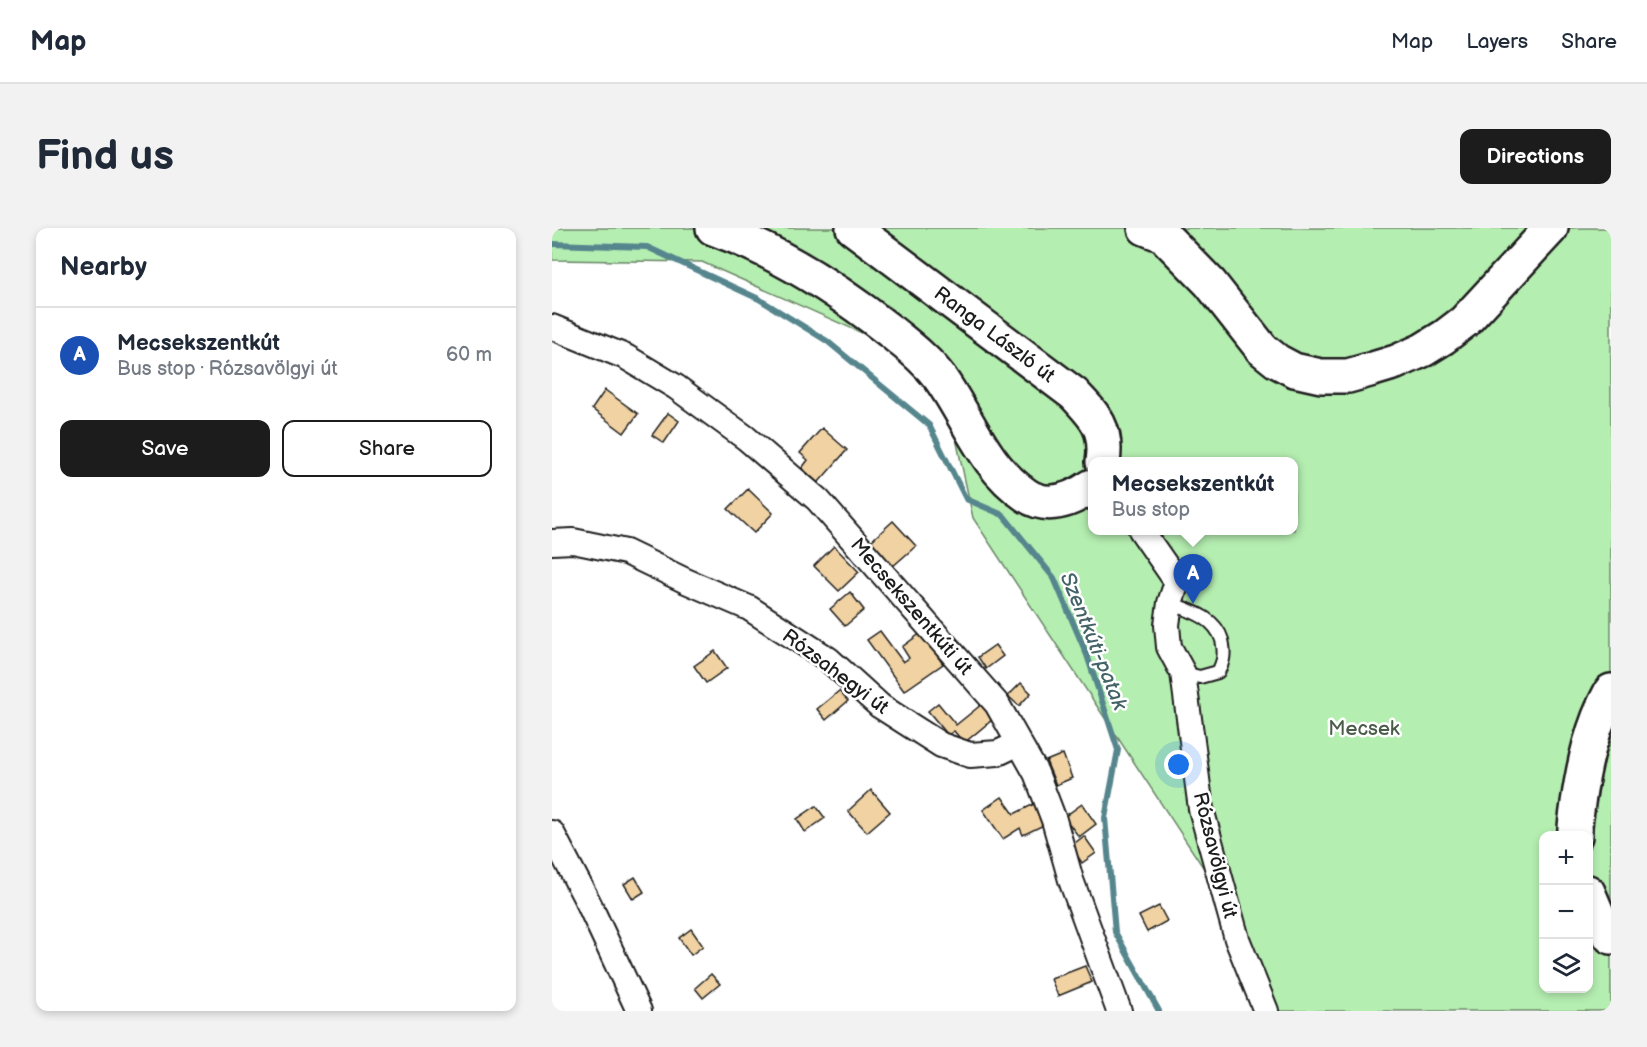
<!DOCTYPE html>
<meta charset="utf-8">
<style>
:root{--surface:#fff;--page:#f2f2f3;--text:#1f2937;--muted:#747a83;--line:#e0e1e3;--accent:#1c1c1c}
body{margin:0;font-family:"Balsamiq Sans",sans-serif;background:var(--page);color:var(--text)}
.controls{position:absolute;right:18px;bottom:18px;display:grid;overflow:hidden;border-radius:12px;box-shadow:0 3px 9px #0003}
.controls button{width:54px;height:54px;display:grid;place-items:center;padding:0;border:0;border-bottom:2px solid var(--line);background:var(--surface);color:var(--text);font:30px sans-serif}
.you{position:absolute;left:627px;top:537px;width:21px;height:21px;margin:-15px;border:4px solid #fff;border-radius:50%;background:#1a73e8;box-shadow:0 0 0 9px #1a73e833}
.badge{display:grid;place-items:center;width:39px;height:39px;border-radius:50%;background:var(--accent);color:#fff;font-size:20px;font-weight:700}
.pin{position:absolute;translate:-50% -50px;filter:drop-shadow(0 2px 3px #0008)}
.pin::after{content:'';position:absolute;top:32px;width:21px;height:18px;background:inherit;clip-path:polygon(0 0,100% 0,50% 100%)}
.popup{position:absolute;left:536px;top:229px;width:210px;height:78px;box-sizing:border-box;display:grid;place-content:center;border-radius:12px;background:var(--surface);filter:drop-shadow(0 2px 4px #0005);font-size:20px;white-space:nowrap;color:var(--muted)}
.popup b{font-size:22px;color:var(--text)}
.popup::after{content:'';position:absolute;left:50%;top:100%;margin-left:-12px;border:12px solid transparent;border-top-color:var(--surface)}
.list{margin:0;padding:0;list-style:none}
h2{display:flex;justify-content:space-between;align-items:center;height:78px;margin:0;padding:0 24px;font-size:26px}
h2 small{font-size:20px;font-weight:400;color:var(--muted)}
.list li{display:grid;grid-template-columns:39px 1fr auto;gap:18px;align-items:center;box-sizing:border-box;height:96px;padding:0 24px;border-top:2px solid var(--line)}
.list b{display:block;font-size:22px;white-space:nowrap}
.list p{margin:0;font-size:20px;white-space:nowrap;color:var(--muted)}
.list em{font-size:20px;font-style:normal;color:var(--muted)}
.actions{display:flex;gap:12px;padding:18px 24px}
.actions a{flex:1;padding:14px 0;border:2px solid var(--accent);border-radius:12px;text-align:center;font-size:21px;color:var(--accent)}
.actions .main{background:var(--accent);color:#fff}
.icon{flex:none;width:33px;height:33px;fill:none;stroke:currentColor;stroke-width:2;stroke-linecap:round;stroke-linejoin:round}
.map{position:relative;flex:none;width:1059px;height:783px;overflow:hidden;border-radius:12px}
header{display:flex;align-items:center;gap:36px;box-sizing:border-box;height:84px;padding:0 30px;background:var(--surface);border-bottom:2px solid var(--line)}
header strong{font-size:28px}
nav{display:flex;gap:33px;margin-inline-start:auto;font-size:21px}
.intro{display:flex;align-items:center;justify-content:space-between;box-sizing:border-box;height:144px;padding:0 36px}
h1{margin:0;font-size:42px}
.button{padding:15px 27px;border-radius:12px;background:var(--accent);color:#fff;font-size:21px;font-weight:700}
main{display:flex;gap:36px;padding:0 36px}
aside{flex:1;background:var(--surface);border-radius:12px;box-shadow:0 3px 9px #0003}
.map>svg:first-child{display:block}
</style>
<header>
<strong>Map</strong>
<nav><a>Map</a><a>Layers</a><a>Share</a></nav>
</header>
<div class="intro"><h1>Find us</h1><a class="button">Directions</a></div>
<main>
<aside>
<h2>Nearby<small></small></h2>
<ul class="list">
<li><span class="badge" style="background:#1a4fb4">A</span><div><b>Mecsekszentkút</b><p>Bus stop · Rózsavölgyi út</p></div><em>60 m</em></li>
</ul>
<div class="actions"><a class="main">Save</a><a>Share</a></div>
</aside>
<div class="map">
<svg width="1059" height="783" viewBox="0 0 1059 783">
<rect width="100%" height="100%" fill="#fff"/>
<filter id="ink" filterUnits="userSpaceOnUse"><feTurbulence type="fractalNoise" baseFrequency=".0167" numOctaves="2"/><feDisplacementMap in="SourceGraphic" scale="12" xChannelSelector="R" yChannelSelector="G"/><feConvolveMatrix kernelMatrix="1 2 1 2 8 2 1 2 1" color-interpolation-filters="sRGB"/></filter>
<g filter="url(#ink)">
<path fill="#b5eeb1" stroke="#688566" stroke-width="1.5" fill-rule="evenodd" d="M 0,0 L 1059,0 L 1059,783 L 721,783 L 651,639 L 421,290 L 389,140 L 150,34 L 0,32 ZM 540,234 L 742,234 L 742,302 L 540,302 ZM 992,608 L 1036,608 L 1036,760 L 992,760 Z"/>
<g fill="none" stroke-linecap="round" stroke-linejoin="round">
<path stroke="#56868d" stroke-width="6" d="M 0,16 L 95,19 L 207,71 L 275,113 L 377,197 L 414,271 L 451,287 L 502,350 L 535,427 L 566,522 L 553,590 L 563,704 L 607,783"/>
</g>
<path fill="#f0d2a3" stroke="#1c1c1c" stroke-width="1.5" d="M 53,162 L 86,186 L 72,205 L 40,181 Z
M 116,185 L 127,193 L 112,215 L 100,207 Z
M 270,200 L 295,222 L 266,255 L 250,240 L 256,232 L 248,225 Z
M 196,261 L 221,285 L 202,305 L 176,281 Z
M 341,293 L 364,318 L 340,339 L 318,314 Z
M 282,318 L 307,344 L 287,363 L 262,338 Z
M 298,364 L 312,382 L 293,398 L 278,381 Z
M 328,403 L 351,434 L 357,430 L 350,419 L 369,405 L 391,436 L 352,463 L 315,412 Z
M 443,417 L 451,428 L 434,441 L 426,429 Z
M 163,423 L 175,440 L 154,455 L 142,438 Z
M 469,455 L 479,465 L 467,478 L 456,468 Z
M 287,463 L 296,473 L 274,492 L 265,481 Z
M 386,475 L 404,497 L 430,476 L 441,491 L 412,515 L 402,503 L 396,507 L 376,483 Z
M 511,526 L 520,550 L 504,557 L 494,533 Z
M 319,562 L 338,584 L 315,604 L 296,583 Z
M 450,569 L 462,586 L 488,573 L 498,594 L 471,607 L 468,600 L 451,611 L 431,582 Z
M 530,576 L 544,596 L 527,609 L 512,589 Z
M 264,578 L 273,590 L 253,604 L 245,591 Z
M 532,608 L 544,625 L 530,635 L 519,618 Z
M 83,649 L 92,664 L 81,671 L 72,656 Z
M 607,678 L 615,693 L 595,704 L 587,688 Z
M 139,701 L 151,718 L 139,727 L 127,710 Z
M 533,738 L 540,754 L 506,768 L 499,751 Z
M 159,746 L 168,756 L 151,770 L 143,760 Z"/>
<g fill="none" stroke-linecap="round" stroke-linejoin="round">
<defs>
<path id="lane" d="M 618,375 C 639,383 663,389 670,412 C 673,425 672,433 666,444 L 648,449 L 631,445"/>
<path id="street" d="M 0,99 L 74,129 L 124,159 L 194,210 L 266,272 L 445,476 L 484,545 L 502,592 L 519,652 L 567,783
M 589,302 L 625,354 L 618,375 L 615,397 L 617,419 L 631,445 L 649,581 L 685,711 L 714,783
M 0,314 L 21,313 L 74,324 L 134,353 L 197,380 L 276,431 L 328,478 L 389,517 L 418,527 L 446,525 L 467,515
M 0,605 L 37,676 L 87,783"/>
<path id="secondary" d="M 161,0 C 223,22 286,62 338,103 C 356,118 374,131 388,150 C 416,189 432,239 474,267 C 496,282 520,272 540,258
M 301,0 L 522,166 C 543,188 556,201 551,234
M 593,0 L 611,7 L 658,55 L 710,121 L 725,133 L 742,142 L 769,148 L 796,148 L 821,141 L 844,134 L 871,122 L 892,109 L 913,93 L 999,0
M 1023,608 C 1022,597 1025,586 1026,575 C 1032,535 1040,498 1059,463
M 1036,664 L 1050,697 L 1059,709"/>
</defs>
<use href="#lane" stroke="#1c1c1c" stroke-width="16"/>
<use href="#street" stroke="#1c1c1c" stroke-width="28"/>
<use href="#secondary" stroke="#1c1c1c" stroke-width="38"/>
<use href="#lane" stroke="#fff" stroke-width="12"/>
<use href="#street" stroke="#fff" stroke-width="24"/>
<use href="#secondary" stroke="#fff" stroke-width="33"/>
</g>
</g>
<g text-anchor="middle" stroke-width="5" stroke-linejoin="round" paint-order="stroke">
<g font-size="20" fill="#1c1c1c" stroke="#fff">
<text transform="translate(443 106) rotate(37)" y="7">Ranga László út</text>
<text transform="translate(360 378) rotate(49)" y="7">Mecsekszentkúti út</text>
<text transform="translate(284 443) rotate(37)" y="7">Rózsahegyi út</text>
<text transform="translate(664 627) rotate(76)" y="7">Rózsavölgyi út</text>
</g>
<g font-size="20" fill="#4a5b49" stroke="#fff">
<text x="812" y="507">Mecsek</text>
</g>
<g font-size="21" font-style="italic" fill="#436367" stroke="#fff">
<text transform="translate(542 413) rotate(68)" y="7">Szentkúti-patak</text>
</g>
</g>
</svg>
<div class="controls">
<button>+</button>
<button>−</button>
<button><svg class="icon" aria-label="layers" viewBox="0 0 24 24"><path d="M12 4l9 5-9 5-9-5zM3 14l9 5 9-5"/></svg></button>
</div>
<div class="you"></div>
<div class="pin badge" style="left:641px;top:376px;background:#1a4fb4">A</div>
<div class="popup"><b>Mecsekszentkút</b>Bus stop</div>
</div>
</main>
